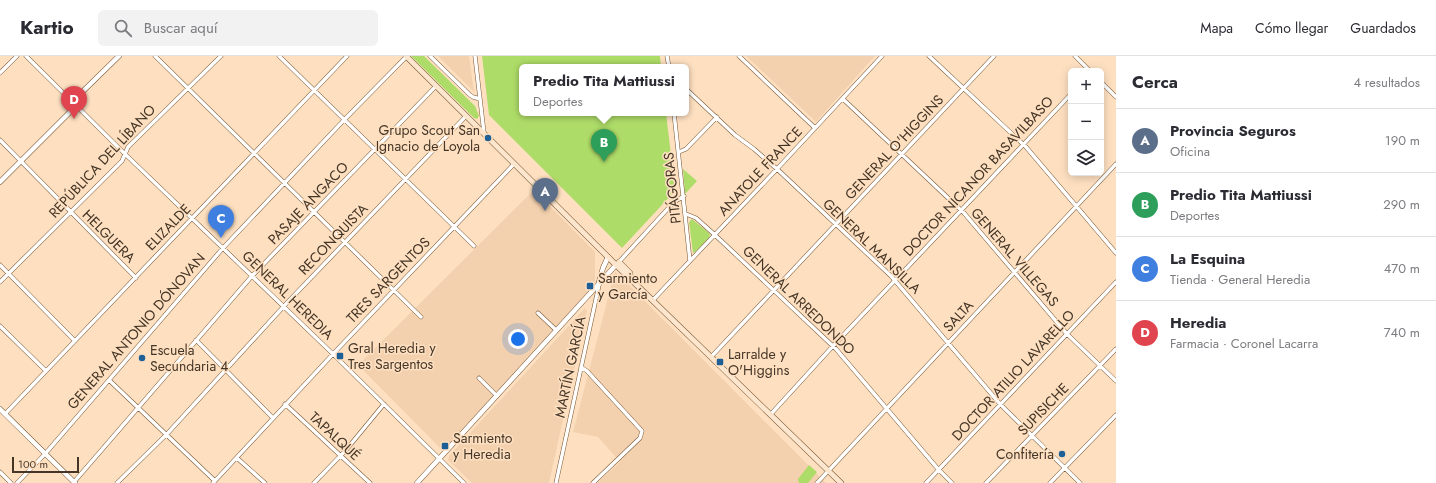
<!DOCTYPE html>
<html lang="es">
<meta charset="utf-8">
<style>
:root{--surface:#fff;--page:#f2f2f3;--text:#2b2b33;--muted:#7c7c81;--line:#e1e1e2;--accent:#2563eb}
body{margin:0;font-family:Jost,sans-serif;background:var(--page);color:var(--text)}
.controls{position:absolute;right:12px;top:12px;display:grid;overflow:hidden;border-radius:6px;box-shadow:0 2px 10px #0003}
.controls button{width:36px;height:36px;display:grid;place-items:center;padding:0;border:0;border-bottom:1px solid var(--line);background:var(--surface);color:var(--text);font:20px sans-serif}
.scale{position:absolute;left:12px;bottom:10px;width:67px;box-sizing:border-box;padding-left:4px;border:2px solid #443526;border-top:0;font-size:11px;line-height:14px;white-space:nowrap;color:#443526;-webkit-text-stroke:3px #fee0c1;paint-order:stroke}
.you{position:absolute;left:518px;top:283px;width:14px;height:14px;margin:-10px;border:3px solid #fff;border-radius:50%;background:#1a73e8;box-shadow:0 0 0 6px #1a73e833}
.badge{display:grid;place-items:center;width:26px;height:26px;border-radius:50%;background:var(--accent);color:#fff;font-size:13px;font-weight:700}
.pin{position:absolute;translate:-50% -33px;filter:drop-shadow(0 1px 2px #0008)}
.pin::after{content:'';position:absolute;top:21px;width:14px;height:12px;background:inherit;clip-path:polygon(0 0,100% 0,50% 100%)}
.popup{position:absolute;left:519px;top:8px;width:170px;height:52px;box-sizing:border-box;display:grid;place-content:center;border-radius:6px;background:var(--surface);filter:drop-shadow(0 1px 3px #0005);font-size:13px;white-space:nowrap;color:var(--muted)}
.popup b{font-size:15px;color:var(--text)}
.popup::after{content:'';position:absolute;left:50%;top:100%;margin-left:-8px;border:8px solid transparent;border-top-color:var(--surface)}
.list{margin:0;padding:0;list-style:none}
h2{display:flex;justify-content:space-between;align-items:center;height:52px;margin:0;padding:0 16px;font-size:17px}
h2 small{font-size:13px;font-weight:400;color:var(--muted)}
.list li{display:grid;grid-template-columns:26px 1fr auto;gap:12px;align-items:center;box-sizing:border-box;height:64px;padding:0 16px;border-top:1px solid var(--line)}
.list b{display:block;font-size:15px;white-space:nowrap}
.list p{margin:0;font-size:13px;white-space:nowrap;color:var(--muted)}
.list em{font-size:13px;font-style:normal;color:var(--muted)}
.icon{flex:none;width:22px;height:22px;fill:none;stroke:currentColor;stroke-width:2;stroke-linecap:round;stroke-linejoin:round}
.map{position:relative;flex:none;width:1116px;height:427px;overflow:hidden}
header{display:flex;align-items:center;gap:24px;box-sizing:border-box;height:56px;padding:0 20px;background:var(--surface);border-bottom:1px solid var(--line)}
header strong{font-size:19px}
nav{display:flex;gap:22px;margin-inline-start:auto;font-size:14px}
.search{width:280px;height:36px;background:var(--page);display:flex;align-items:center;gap:10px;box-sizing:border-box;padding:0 14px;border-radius:6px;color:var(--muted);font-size:15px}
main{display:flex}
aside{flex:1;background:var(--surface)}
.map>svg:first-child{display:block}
</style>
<header>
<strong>Kartio</strong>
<div class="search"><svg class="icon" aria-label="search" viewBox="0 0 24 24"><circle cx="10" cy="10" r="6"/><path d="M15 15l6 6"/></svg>Buscar aquí</div>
<nav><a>Mapa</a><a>Cómo llegar</a><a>Guardados</a></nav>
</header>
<main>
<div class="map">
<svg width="1116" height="427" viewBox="0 0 1116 427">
<rect width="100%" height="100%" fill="#fee0c1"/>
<path fill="#f3d1ae" d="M 438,0 L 469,0 L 474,36 Z
M 746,0 L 875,0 L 816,66 Z
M 534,134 L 595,196 L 595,235 L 443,395 L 358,309 Z
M 615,215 L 826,427 L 597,427 L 620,406 L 598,381 L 573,376 Z
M 585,252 L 587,255 L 549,427 L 472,427 L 448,404 L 449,400 Z"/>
<path fill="#aedc68" d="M 411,0 L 424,0 L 475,50 L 479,60 L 477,63 L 474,62 Z
M 482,0 L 660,0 L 661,11 L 522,11 L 522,57 L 666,57 L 675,132 L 674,136 L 622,192 L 489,59 Z
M 683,113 L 697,125 L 685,138 Z
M 692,163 L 709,177 L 710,179 L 709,182 L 695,196 L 693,197 L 689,166 Z
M 809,409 L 817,416 L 808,427 L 799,427 L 798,423 Z"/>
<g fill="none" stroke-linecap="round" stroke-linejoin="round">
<defs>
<path id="minor" d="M 26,0 L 125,98 L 333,298 L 464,427
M 155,0 L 421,261
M 279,0 L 474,190
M 430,0 L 470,39 L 473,41 L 480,43
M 475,0 L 484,77
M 667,0 L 669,11
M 739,0 L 815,72
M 929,0 L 1026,91 L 1116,197
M 1075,0 L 1090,15
M 0,17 L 17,0
M 1101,26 L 1116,41
M 686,33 L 735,79 L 754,93 L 777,113 L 891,220 L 1000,348 L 1080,427
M 843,43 L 964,157 L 1067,278 L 1116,325
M 674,57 L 690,205
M 0,84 L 136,222
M 679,96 L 686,93 L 717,61
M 686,158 L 696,162 L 715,179 L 836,293 L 938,413 L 952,427
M 618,207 L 674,146 L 684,140
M 0,209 L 75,285
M 0,226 L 122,105 L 128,91 L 221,0
M 653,244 L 777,113 L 882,0
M 538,257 L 556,274
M 0,270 L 46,315
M 196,284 L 273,362
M 711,301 L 994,0
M 581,311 L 587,315 L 642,375 L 640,382 L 593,427
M 479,322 L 497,340
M 109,324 L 215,425
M 285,348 L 370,427
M 5,358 L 347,0
M 771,358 L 833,290 L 1071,38
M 237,402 L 265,427
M 0,416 L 11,427
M 74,426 L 252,220 L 436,30
M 17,427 L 45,398 L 223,192 L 344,64 L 407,0
M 117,427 L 167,378 L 284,250 L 466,60
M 213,427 L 333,298 L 514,108
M 314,427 L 346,394 L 384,348
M 556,427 L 599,229
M 817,427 L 1116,108
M 926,427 L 1116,226
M 986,427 L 1116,293
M 1050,427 L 1116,359"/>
<path id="tertiary" d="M 0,126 L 70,56 L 77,41 L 119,0
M 599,226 L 603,212 L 608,201
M 0,353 L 75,427
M 417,427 L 616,209"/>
<path id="secondary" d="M 406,0 L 616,209 L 841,427
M 619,206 L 630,217"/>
</defs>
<use href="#minor" stroke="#765633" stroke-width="4.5"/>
<use href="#tertiary" stroke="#765633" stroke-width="5.5"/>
<use href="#secondary" stroke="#765633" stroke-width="6"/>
<use href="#minor" stroke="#fff" stroke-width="3.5"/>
<use href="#tertiary" stroke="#fff" stroke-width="4.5"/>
<use href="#secondary" stroke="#fce6ce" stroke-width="5"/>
</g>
<g fill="#1e6095" stroke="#fee0c1" stroke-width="1.5">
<circle cx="488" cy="82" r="4"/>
<rect x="586" y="226" width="8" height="8" rx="2"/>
<rect x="336" y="296" width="8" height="8" rx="2"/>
<circle cx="142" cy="302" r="4"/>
<rect x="716" y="302" width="8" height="8" rx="2"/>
<rect x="441" y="386" width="8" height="8" rx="2"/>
<circle cx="1062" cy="398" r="4"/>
</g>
<g text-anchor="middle" stroke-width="3" stroke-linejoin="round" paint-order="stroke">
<g font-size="14" fill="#443526" stroke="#fee0c1" text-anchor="start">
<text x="480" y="79" text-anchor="end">Grupo Scout San<tspan x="480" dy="16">Ignacio de Loyola</tspan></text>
<text x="598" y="227">Sarmiento<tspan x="598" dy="16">y García</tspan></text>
<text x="348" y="297">Gral Heredia y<tspan x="348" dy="16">Tres Sargentos</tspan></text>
<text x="150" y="299">Escuela<tspan x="150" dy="16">Secundaria 4</tspan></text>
<text x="728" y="303">Larralde y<tspan x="728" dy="16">O'Higgins</tspan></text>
<text x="453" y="387">Sarmiento<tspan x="453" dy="16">y Heredia</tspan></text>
<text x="1054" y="403" text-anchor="end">Confitería</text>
</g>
<g font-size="14" fill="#443526" stroke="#fee0c1">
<text transform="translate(894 91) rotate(-47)" y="5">GENERAL O'HIGGINS</text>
<text transform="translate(102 105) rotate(-47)" y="5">REPÚBLICA DEL LÍBANO</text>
<text transform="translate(760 115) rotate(-47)" y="5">ANATOLE FRANCE</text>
<text transform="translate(978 120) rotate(-47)" y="5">DOCTOR NICANOR BASAVILBASO</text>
<text transform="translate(672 132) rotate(-96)" y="5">PITÁGORAS</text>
<text transform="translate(308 147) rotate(-46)" y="5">PASAJE ANGACO</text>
<text transform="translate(168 171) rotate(-46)" y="5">ELIZALDE</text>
<text transform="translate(109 180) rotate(45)" y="5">HELGUERA</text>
<text transform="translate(333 183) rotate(-46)" y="5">RECONQUISTA</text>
<text transform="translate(872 190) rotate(44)" y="5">GENERAL MANSILLA</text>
<text transform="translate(1015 201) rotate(49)" y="5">GENERAL VILLEGAS</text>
<text transform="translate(388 224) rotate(-46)" y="5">TRES SARGENTOS</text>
<text transform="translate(288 239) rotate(44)" y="5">GENERAL HEREDIA</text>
<text transform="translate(799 244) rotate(44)" y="5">GENERAL ARREDONDO</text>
<text transform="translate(958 260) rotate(-47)" y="5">SALTA</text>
<text transform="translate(136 275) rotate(-49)" y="5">GENERAL ANTONIO DÓNOVAN</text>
<text transform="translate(570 311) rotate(-78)" y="5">MARTÍN GARCÍA</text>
<text transform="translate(1013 319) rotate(-47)" y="5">DOCTOR ATILIO LAVARELLO</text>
<text transform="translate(1043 353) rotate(-46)" y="5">SUPISICHE</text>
<text transform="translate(335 380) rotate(43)" y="5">TAPALQUÉ</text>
</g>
</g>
</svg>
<div class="controls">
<button>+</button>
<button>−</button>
<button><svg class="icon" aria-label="layers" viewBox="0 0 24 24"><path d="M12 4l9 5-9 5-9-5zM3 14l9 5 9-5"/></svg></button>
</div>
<div class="scale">100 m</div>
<div class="you"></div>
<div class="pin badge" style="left:545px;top:155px;background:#5c6f8a">A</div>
<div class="pin badge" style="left:604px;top:106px;background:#2e9e5b">B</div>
<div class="popup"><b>Predio Tita Mattiussi</b>Deportes</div>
<div class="pin badge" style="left:221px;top:182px;background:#3f7fe0">C</div>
<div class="pin badge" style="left:74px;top:63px;background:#e0444e">D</div>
</div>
<aside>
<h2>Cerca<small>4 resultados</small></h2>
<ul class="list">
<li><span class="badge" style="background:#5c6f8a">A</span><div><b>Provincia Seguros</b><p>Oficina</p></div><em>190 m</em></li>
<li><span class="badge" style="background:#2e9e5b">B</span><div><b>Predio Tita Mattiussi</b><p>Deportes</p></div><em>290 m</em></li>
<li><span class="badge" style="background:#3f7fe0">C</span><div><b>La Esquina</b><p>Tienda · General Heredia</p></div><em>470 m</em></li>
<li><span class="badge" style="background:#e0444e">D</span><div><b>Heredia</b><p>Farmacia · Coronel Lacarra</p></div><em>740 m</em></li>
</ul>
</aside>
</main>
